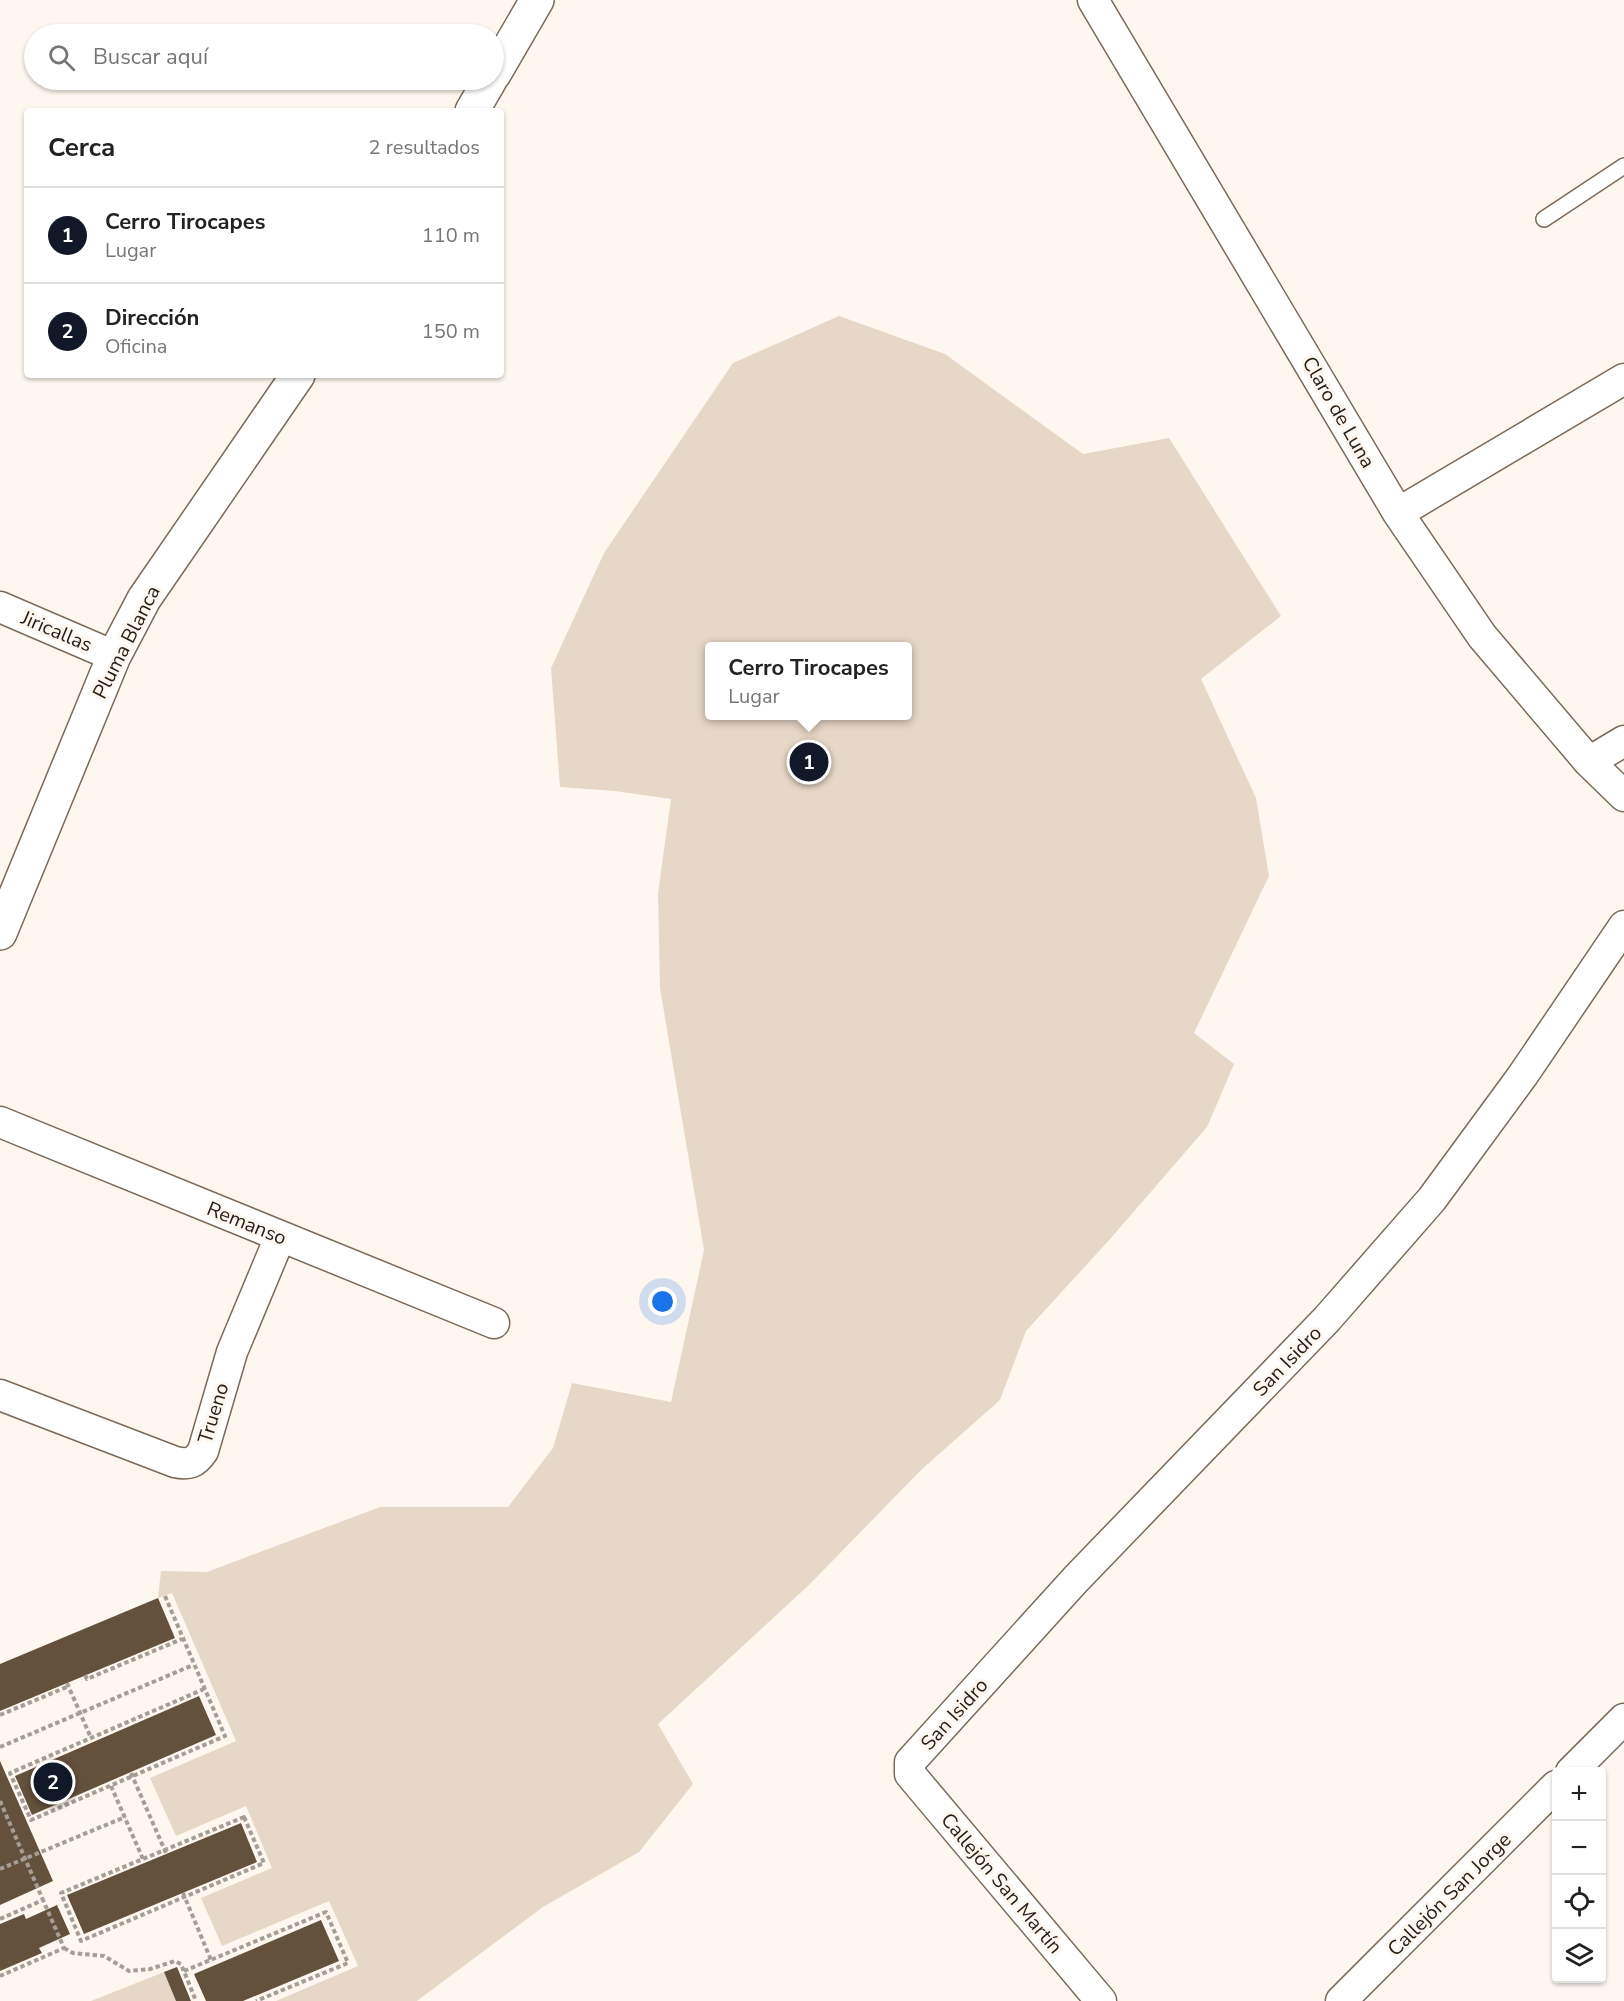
<!DOCTYPE html>
<html lang="es">
<meta charset="utf-8">
<style>
:root{--surface:#fff;--page:#f2f2f2;--text:#222;--muted:#767676;--line:#e0e0e0;--accent:#111827}
body{margin:0;font-family:"Nunito Sans",sans-serif;background:var(--page);color:var(--text)}
.controls{position:absolute;right:18px;bottom:18px;display:grid;overflow:hidden;border-radius:6px;box-shadow:0 2px 4px #0004}
.controls button{width:54px;height:54px;display:grid;place-items:center;padding:0;border:0;border-bottom:2px solid var(--line);background:var(--surface);color:var(--text);font:30px sans-serif}
.you{position:absolute;left:663px;top:1302px;width:21px;height:21px;margin:-15px;border:4px solid #fff;border-radius:50%;background:#1a73e8;box-shadow:0 0 0 9px #1a73e833}
.badge{display:grid;place-items:center;width:39px;height:39px;border-radius:50%;background:var(--accent);color:#fff;font-size:20px;font-weight:700}
.pin{position:absolute;translate:-50% -50%;border:3px solid #fff;box-shadow:0 2px 6px #0006}
.popup{position:absolute;left:705px;top:642px;width:207px;height:78px;box-sizing:border-box;display:grid;place-content:center;border-radius:6px;background:var(--surface);filter:drop-shadow(0 2px 4px #0005);font-size:20px;white-space:nowrap;color:var(--muted)}
.popup b{font-size:22px;color:var(--text)}
.popup::after{content:'';position:absolute;left:50%;top:100%;margin-left:-12px;border:12px solid transparent;border-top-color:var(--surface)}
.list{margin:0;padding:0;list-style:none}
h2{display:flex;justify-content:space-between;align-items:center;height:78px;margin:0;padding:0 24px;font-size:26px}
h2 small{font-size:20px;font-weight:400;color:var(--muted)}
.list li{display:grid;grid-template-columns:39px 1fr auto;gap:18px;align-items:center;box-sizing:border-box;height:96px;padding:0 24px;border-top:2px solid var(--line)}
.list b{display:block;font-size:22px;white-space:nowrap}
.list p{margin:0;font-size:20px;white-space:nowrap;color:var(--muted)}
.list em{font-size:20px;font-style:normal;color:var(--muted)}
.icon{flex:none;width:33px;height:33px;fill:none;stroke:currentColor;stroke-width:2;stroke-linecap:round;stroke-linejoin:round}
.map{position:relative;flex:none;width:1624px;height:2001px;overflow:hidden}
.search{position:absolute;background:var(--surface);box-shadow:0 2px 4px #0004;left:24px;top:24px;width:480px;height:66px;display:flex;align-items:center;gap:15px;box-sizing:border-box;padding:0 21px;border-radius:33px;color:var(--muted);font-size:22px}
.panel{position:absolute;background:var(--surface);box-shadow:0 2px 4px #0004;left:24px;top:108px;width:480px;height:270px;border-radius:6px}
.map>svg:first-child{display:block}
</style>
<div class="map">
<svg width="1624" height="2001" viewBox="0 0 1624 2001">
<rect width="100%" height="100%" fill="#fef7ef"/>
<path fill="#e7d7c7" fill-rule="evenodd" d="M 839,316 L 945,354 L 1083,454 L 1169,438 L 1281,616 L 1201,679 L 1256,798 L 1269,876 L 1194,1033 L 1234,1064 L 1207,1127 L 1111,1238 L 1026,1331 L 1000,1400 L 921,1470 L 809,1585 L 658,1724 L 693,1784 L 639,1852 L 543,1907 L 417,2001 L 276,2001 L 358,1966 L 329,1901 L 222,1946 L 201,1898 L 272,1868 L 246,1806 L 176,1836 L 150,1778 L 236,1741 L 172,1593 L 158,1598 L 161,1571 L 207,1572 L 380,1507 L 508,1507 L 553,1448 L 572,1383 L 671,1402 L 704,1250 L 660,988 L 658,893 L 671,799 L 615,791 L 560,787 L 551,668 L 604,553 L 733,363 ZM 710,646 L 908,646 L 908,716 L 710,716 Z
M 164,1972 L 176,2001 L 91,2001 Z"/>
<path fill="#64513c" d="M 158,1598 L 175,1638 L 0,1711 L 0,1664 Z
M 199,1696 L 216,1735 L 32,1815 L 15,1776 Z
M 0,1761 L 53,1881 L 0,1905 Z
M 241,1823 L 257,1862 L 84,1934 L 67,1895 Z
M 57,1905 L 70,1934 L 39,1948 L 42,1953 L 0,1971 L 0,1924 L 24,1914 L 26,1919 Z
M 321,1920 L 339,1961 L 243,2001 L 206,2001 L 194,1974 Z
M 177,1967 L 191,2001 L 176,2001 L 164,1972 Z"/>
<g fill="none" stroke-linecap="round" stroke-linejoin="round">
<defs>
<path id="service" d="M 1544,219 L 1624,166"/>
<path id="minor" d="M 1093,0 L 1398,513 L 1482,636 L 1589,762 L 1624,796
M 1398,513 L 1624,379
M 0,607 L 114,656
M 1589,762 L 1624,741
M 0,1122 L 494,1323
M 0,1395 L 175,1462 C 189,1465 195,1463 203,1451 L 232,1352 L 280,1237
M 1571,1772 L 1624,1719
M 1101,2001 L 910,1774 L 910,1762 L 1076,1579 L 1327,1319 L 1432,1199 L 1523,1075 L 1624,926
M 1341,2001 L 1556,1786"/>
<path id="tertiary" d="M 494,74 L 537,0
M 472,111 L 490,80
M 0,933 L 114,656 L 144,599 L 298,375"/>
</defs>
<use href="#service" stroke="#7b6a59" stroke-width="18"/>
<use href="#minor" stroke="#7b6a59" stroke-width="33"/>
<use href="#tertiary" stroke="#7b6a59" stroke-width="36"/>
<path stroke="#a59e96" stroke-width="4" stroke-dasharray="4.5 3" stroke-linecap="butt" d="M 165,1596 L 225,1736 L 31,1820 L 10,1773 L 204,1689
M 85,1675 L 87,1679 L 182,1639
M 67,1683 L 91,1738
M 0,1715 L 69,1686
M 0,1747 L 193,1665
M 131,1773 L 166,1853
M 111,1786 L 143,1859
M 0,1801 L 43,1900
M 244,1817 L 264,1863 L 81,1941 L 61,1893 Z
M 0,1869 L 125,1817
M 183,1893 L 211,1960
M 0,1919 L 43,1900 L 64,1948 L 0,1976
M 64,1948 L 73,1953 L 104,1956 L 129,1971 L 150,1969 L 175,1961 L 181,1964 L 196,2001
M 184,1971 L 326,1912 L 348,1963 L 256,2001"/>
<use href="#service" stroke="#fff" stroke-width="15"/>
<use href="#minor" stroke="#fff" stroke-width="30"/>
<use href="#tertiary" stroke="#fff" stroke-width="33"/>
</g>
<g text-anchor="middle" stroke-width="6" stroke-linejoin="round" paint-order="stroke">
<g font-size="20" fill="#251e17" stroke="#fef7ef">
<text transform="translate(1339 412) rotate(60)" y="7">Claro de Luna</text>
<text transform="translate(57 631) rotate(23)" y="7">Jiricallas</text>
<text transform="translate(126 642) rotate(-63)" y="7">Pluma Blanca</text>
<text transform="translate(247 1223) rotate(22)" y="7">Remanso</text>
<text transform="translate(1287 1361) rotate(-46)" y="7">San Isidro</text>
<text transform="translate(213 1413) rotate(-73)" y="7">Trueno</text>
<text transform="translate(954 1714) rotate(-48)" y="7">San Isidro</text>
<text transform="translate(1002 1883) rotate(50)" y="7">Callejón San Martín</text>
<text transform="translate(1449 1894) rotate(-45)" y="7">Callejón San Jorge</text>
</g>
</g>
</svg>
<div class="controls">
<button>+</button>
<button>−</button>
<button><svg class="icon" aria-label="locate" viewBox="0 0 24 24"><circle cx="12" cy="12" r="6"/><path d="M12 2v4M12 18v4M2 12h4M18 12h4"/></svg></button>
<button><svg class="icon" aria-label="layers" viewBox="0 0 24 24"><path d="M12 4l9 5-9 5-9-5zM3 14l9 5 9-5"/></svg></button>
</div>
<div class="you"></div>
<div class="pin badge" style="left:809px;top:762px">1</div>
<div class="popup"><b>Cerro Tirocapes</b>Lugar</div>
<div class="pin badge" style="left:53px;top:1782px">2</div>
<div class="search"><svg class="icon" aria-label="search" viewBox="0 0 24 24"><circle cx="10" cy="10" r="6"/><path d="M15 15l6 6"/></svg>Buscar aquí</div>
<section class="panel">
<h2>Cerca<small>2 resultados</small></h2>
<ul class="list">
<li><span class="badge">1</span><div><b>Cerro Tirocapes</b><p>Lugar</p></div><em>110 m</em></li>
<li><span class="badge">2</span><div><b>Dirección</b><p>Oficina</p></div><em>150 m</em></li>
</ul>
</section>
</div>
